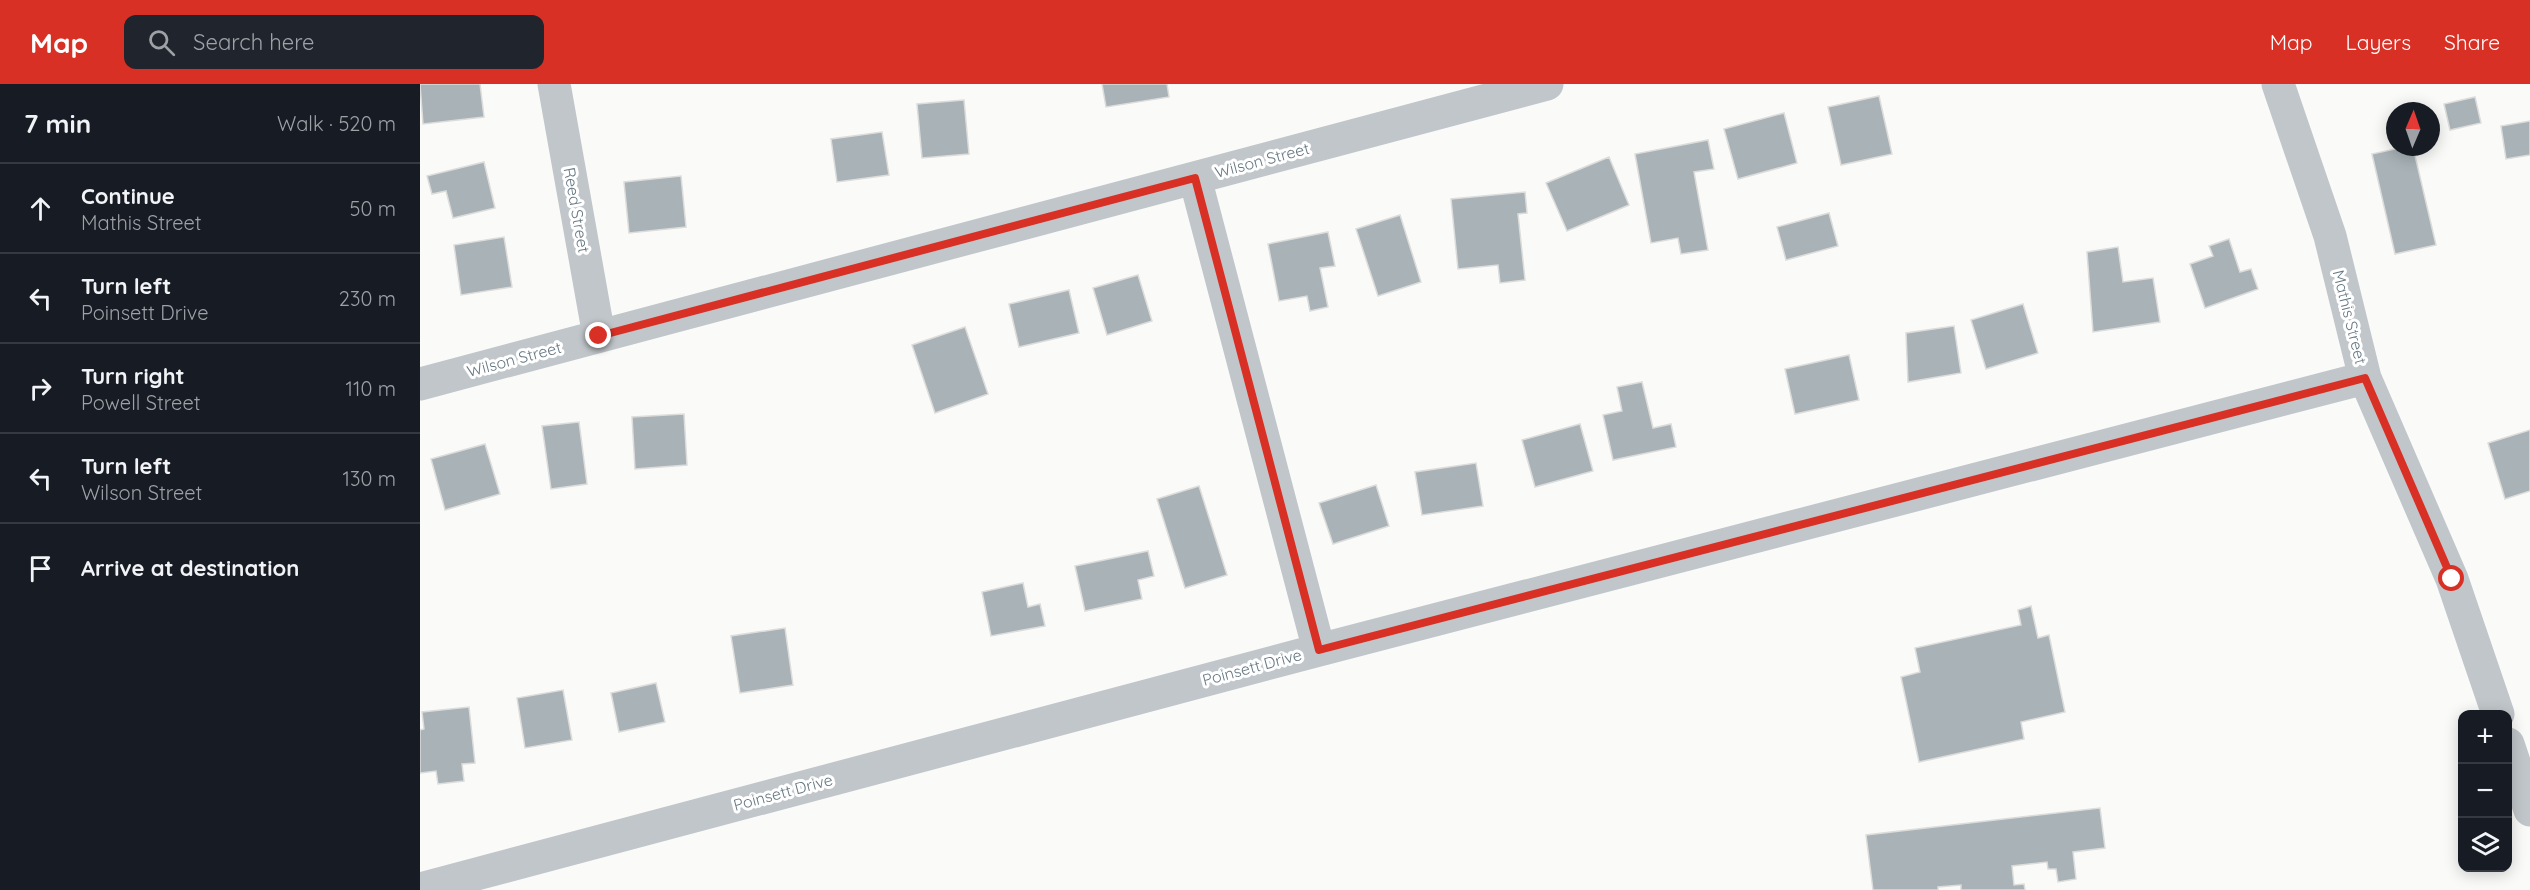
<!DOCTYPE html>
<meta charset="utf-8">
<style>
:root{--surface:#171b24;--page:#20242c;--text:#f1f3f6;--muted:#9ea1a6;--line:#363941;--accent:#d93025}
body{margin:0;font-family:Quicksand,sans-serif;background:var(--page);color:var(--text)}
.controls{position:absolute;right:18px;bottom:18px;display:grid;overflow:hidden;border-radius:12px;box-shadow:0 3px 15px #0003}
.controls button{width:54px;height:54px;display:grid;place-items:center;padding:0;border:0;border-bottom:2px solid var(--line);background:var(--surface);color:var(--text);font:30px sans-serif}
.compass{position:absolute;left:1966px;top:18px;width:54px;height:54px;border-radius:50%;background:var(--surface);box-shadow:0 3px 15px #0003;rotate:2deg}
.stop{position:absolute;width:18px;height:18px;margin:-14px;border:4px solid #d93025;border-radius:50%;background:#fff}
.stop.end{background:#d93025;border-color:#fff;box-shadow:0 2px 6px #0008}
.list{margin:0;padding:0;list-style:none}
h2{display:flex;justify-content:space-between;align-items:center;height:78px;margin:0;padding:0 24px;font-size:26px}
h2 small{font-size:20px;font-weight:400;color:var(--muted)}
.list li{display:grid;grid-template-columns:39px 1fr auto;gap:18px;align-items:center;box-sizing:border-box;height:90px;padding:0 24px;border-top:2px solid var(--line)}
.list b{display:block;font-size:22px;white-space:nowrap}
.list p{margin:0;font-size:20px;white-space:nowrap;color:var(--muted)}
.list em{font-size:20px;font-style:normal;color:var(--muted)}
.icon{flex:none;width:33px;height:33px;fill:none;stroke:currentColor;stroke-width:2;stroke-linecap:round;stroke-linejoin:round}
.map{position:relative;flex:none;width:2110px;height:806px;overflow:hidden}
header{display:flex;align-items:center;gap:36px;box-sizing:border-box;height:84px;padding:0 30px;background:var(--accent);color:#fff}
header strong{font-size:28px}
nav{display:flex;gap:33px;margin-inline-start:auto;font-size:21px}
.search{width:420px;height:54px;background:var(--page);display:flex;align-items:center;gap:15px;box-sizing:border-box;padding:0 21px;border-radius:12px;color:var(--muted);font-size:22px}
main{display:flex}
aside{flex:1;background:var(--surface)}
.map>svg:first-child{display:block}
</style>
<header>
<strong>Map</strong>
<div class="search"><svg class="icon" aria-label="search" viewBox="0 0 24 24"><circle cx="10" cy="10" r="6"/><path d="M15 15l6 6"/></svg>Search here</div>
<nav><a>Map</a><a>Layers</a><a>Share</a></nav>
</header>
<main>
<aside>
<h2>7 min<small>Walk · 520 m</small></h2>
<ul class="list">
<li><svg class="icon" aria-label="ahead" viewBox="0 0 24 24"><path d="M12 20V5M6 11l6-6 6 6"/></svg><div><b>Continue</b><p>Mathis Street</p></div><em>50 m</em></li>
<li><svg class="icon" aria-label="left" viewBox="0 0 24 24"><path d="M17 20v-9H6M10 6l-5 5 5 5"/></svg><div><b>Turn left</b><p>Poinsett Drive</p></div><em>230 m</em></li>
<li><svg class="icon" aria-label="right" viewBox="0 0 24 24"><path d="M7 20v-9h11M14 6l5 5-5 5"/></svg><div><b>Turn right</b><p>Powell Street</p></div><em>110 m</em></li>
<li><svg class="icon" aria-label="left" viewBox="0 0 24 24"><path d="M17 20v-9H6M10 6l-5 5 5 5"/></svg><div><b>Turn left</b><p>Wilson Street</p></div><em>130 m</em></li>
<li><svg class="icon" aria-label="arrive" viewBox="0 0 24 24"><path d="M6 21V4h12l-3 4 3 4H6"/></svg><div><b>Arrive at destination</b></div></li>
</ul>
</aside>
<div class="map">
<svg width="2110" height="806" viewBox="0 0 2110 806">
<rect width="100%" height="100%" fill="#fafaf8"/>
<path fill="#a8b2b7" stroke="#dcdcda" stroke-width="1.5" d="M 0,0 L 60,0 L 64,33 L 3,40 Z
M 682,0 L 747,0 L 749,13 L 686,23 Z
M 1459,12 L 1472,70 L 1421,81 L 1408,23 Z
M 2055,13 L 2061,39 L 2030,46 L 2024,20 Z
M 544,16 L 549,70 L 502,74 L 497,20 Z
M 1364,29 L 1377,79 L 1318,95 L 1304,45 Z
M 2110,37 L 2110,71 L 2086,75 L 2081,42 Z
M 462,48 L 469,91 L 417,98 L 411,55 Z
M 1288,56 L 1294,85 L 1274,88 L 1288,166 L 1261,170 L 1258,154 L 1231,159 L 1215,70 Z
M 1984,63 L 1993,63 L 2016,161 L 1975,170 L 1952,70 Z
M 1189,73 L 1209,121 L 1147,147 L 1126,99 Z
M 64,78 L 75,124 L 33,134 L 26,107 L 12,110 L 7,92 Z
M 261,92 L 266,143 L 209,149 L 204,98 Z
M 1105,108 L 1107,129 L 1098,130 L 1105,196 L 1080,199 L 1078,181 L 1038,185 L 1031,115 Z
M 1409,129 L 1418,162 L 1366,176 L 1357,143 Z
M 980,131 L 1001,198 L 958,212 L 936,145 Z
M 908,148 L 915,182 L 900,184 L 908,223 L 890,227 L 887,212 L 859,217 L 848,160 Z
M 84,153 L 92,203 L 41,211 L 34,161 Z
M 1809,155 L 1820,188 L 1831,185 L 1838,205 L 1785,224 L 1770,180 L 1793,172 L 1789,162 Z
M 1698,163 L 1703,198 L 1733,194 L 1740,238 L 1673,248 L 1667,168 Z
M 718,191 L 732,237 L 687,251 L 673,204 Z
M 649,206 L 659,249 L 599,263 L 589,220 Z
M 1603,220 L 1618,269 L 1566,285 L 1551,236 Z
M 1534,242 L 1541,289 L 1488,298 L 1486,249 Z
M 545,243 L 568,310 L 515,329 L 492,261 Z
M 1429,271 L 1439,316 L 1375,330 L 1365,285 Z
M 1222,298 L 1233,344 L 1251,340 L 1256,363 L 1193,376 L 1183,331 L 1202,327 L 1197,303 Z
M 264,330 L 267,381 L 215,385 L 212,333 Z
M 159,338 L 167,400 L 131,405 L 122,342 Z
M 1160,340 L 1173,387 L 1115,403 L 1102,356 Z
M 2110,346 L 2110,407 L 2085,415 L 2068,359 Z
M 65,360 L 80,410 L 25,426 L 11,375 Z
M 1056,379 L 1063,422 L 1002,431 L 995,388 Z
M 956,401 L 969,442 L 913,460 L 899,419 Z
M 779,402 L 807,491 L 765,504 L 737,415 Z
M 728,467 L 734,492 L 718,496 L 722,515 L 665,527 L 655,482 Z
M 603,499 L 608,523 L 620,520 L 625,542 L 571,552 L 562,508 Z
M 1611,522 L 1618,554 L 1629,551 L 1645,628 L 1601,638 L 1604,655 L 1499,678 L 1481,593 L 1500,588 L 1495,564 L 1601,541 L 1598,526 Z
M 365,544 L 373,601 L 320,609 L 311,552 Z
M 236,599 L 245,638 L 199,648 L 191,609 Z
M 143,606 L 152,656 L 105,664 L 97,614 Z
M 49,623 L 55,679 L 42,680 L 44,697 L 18,700 L 16,687 L 0,689 L 0,646 L 4,645 L 2,628 Z
M 1680,724 L 1685,764 L 1653,768 L 1656,795 L 1638,798 L 1636,785 L 1628,785 L 1627,778 L 1592,782 L 1594,801 L 1604,800 L 1605,806 L 1541,806 L 1541,801 L 1518,803 L 1518,806 L 1453,806 L 1446,751 Z"/>
<g fill="none" stroke-linecap="round" stroke-linejoin="round">
<path stroke="#c1c6ca" stroke-width="33" d="M 134,0 L 179,252
M 1858,0 L 1910,152 L 1945,294 L 2032,495 L 2078,630
M 775,94 L 899,566
M 0,300 L 1127,0
M 2088,660 L 2110,726
M 0,805 L 899,566 L 1945,294"/>
</g>
<g fill="none" stroke-linecap="round" stroke-linejoin="round">
<path stroke="#d93025" stroke-width="8" d="M 179,252 L 775,94 L 899,566 L 1945,294 L 2032,495"/>
</g>
<g text-anchor="middle" stroke-width="6" stroke-linejoin="round" paint-order="stroke">
<g font-size="16" fill="#667882" stroke="#fff">
<text transform="translate(842 76) rotate(-15)" y="6">Wilson Street</text>
<text transform="translate(157 126) rotate(80)" y="6">Reed Street</text>
<text transform="translate(1930 233) rotate(76)" y="6">Mathis Street</text>
<text transform="translate(94 275) rotate(-15)" y="6">Wilson Street</text>
<text transform="translate(832 583) rotate(-15)" y="6">Poinsett Drive</text>
<text transform="translate(363 708) rotate(-15)" y="6">Poinsett Drive</text>
</g>
</g>
</svg>
<div class="controls">
<button>+</button>
<button>−</button>
<button><svg class="icon" aria-label="layers" viewBox="0 0 24 24"><path d="M12 4l9 5-9 5-9-5zM3 14l9 5 9-5"/></svg></button>
</div>
<svg class="compass" viewBox="-18 -18 36 36"><path d="M0-13l5 13h-10z" fill="#e53935"/><path d="M0 13l5-13h-10z" fill="#9ea1a6"/></svg>
<div class="stop" style="left:2032px;top:495px"></div>
<div class="stop end" style="left:179px;top:252px"></div>
</div>
</main>
